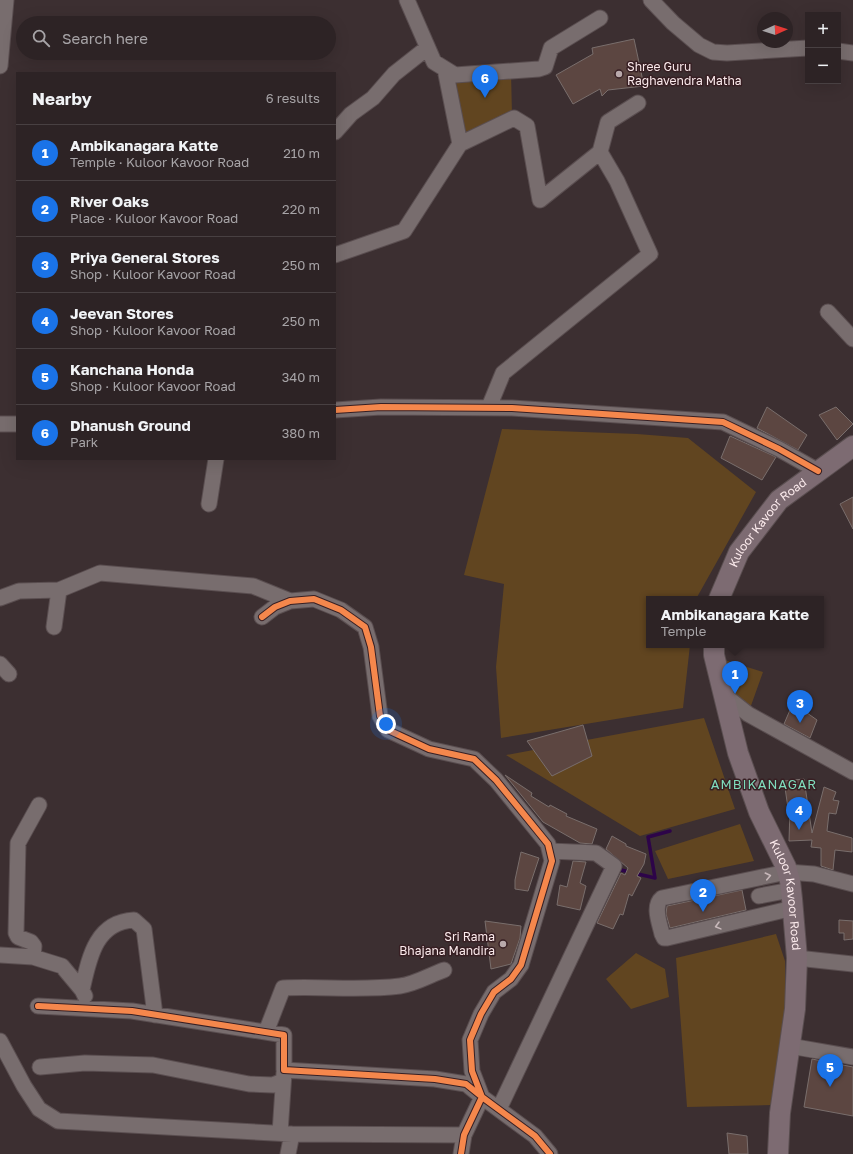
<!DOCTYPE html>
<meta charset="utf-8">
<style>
:root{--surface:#2d2325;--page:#352b2d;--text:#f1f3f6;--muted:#a7a4a7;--line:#484042;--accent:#1a73e8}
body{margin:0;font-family:"Golos Text",sans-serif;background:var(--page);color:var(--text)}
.controls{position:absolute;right:12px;top:12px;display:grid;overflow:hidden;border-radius:0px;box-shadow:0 4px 16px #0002}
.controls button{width:36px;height:36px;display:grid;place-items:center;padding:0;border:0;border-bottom:1px solid var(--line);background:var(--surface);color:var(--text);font:20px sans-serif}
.compass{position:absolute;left:757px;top:12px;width:36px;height:36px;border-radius:50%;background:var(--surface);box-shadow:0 4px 16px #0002;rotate:87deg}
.you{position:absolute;left:386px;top:724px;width:14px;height:14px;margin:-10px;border:3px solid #fff;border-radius:50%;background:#1a73e8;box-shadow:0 0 0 6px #1a73e833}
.badge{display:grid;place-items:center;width:26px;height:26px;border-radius:50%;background:var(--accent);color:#fff;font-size:13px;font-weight:700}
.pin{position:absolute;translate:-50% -33px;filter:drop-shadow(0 1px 2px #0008)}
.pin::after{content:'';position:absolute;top:21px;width:14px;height:12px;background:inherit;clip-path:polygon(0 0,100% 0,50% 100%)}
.popup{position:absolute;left:646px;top:596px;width:178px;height:52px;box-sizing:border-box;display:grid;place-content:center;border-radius:0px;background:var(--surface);filter:drop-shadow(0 1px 3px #0005);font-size:13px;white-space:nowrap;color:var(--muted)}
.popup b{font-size:15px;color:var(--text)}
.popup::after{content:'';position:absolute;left:50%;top:100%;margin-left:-8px;border:8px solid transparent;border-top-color:var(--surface)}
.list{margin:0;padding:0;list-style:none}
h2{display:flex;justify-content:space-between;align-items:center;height:52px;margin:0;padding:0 16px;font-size:17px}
h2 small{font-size:13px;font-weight:400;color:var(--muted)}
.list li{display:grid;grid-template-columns:26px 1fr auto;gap:12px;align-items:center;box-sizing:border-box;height:56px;padding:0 16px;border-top:1px solid var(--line)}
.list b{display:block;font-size:15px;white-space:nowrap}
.list p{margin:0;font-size:13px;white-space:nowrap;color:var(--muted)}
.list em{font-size:13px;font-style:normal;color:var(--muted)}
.icon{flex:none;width:22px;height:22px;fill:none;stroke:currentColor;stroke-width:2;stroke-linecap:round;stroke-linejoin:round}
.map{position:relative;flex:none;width:853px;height:1154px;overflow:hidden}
.search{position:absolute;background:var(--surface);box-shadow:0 4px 16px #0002;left:16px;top:16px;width:320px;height:44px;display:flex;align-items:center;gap:10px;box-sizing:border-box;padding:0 14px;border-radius:22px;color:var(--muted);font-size:15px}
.panel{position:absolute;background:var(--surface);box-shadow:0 4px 16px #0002;left:16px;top:72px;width:320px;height:388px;border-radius:0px}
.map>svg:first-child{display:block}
</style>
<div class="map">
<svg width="853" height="1154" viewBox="0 0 853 1154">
<rect width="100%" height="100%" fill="#3c2f31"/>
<path fill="#614520" d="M 511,72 L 512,115 L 461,138 L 456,81 Z
M 502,429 L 637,434 L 688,438 L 756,492 L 696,599 L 649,599 L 649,645 L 690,645 L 683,708 L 501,738 L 496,667 L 504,584 L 464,575 Z
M 718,658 L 763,672 L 748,714 L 727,693 Z
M 704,718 L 735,809 L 640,836 L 506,755 Z
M 740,824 L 754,861 L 668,879 L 655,851 Z
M 776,934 L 785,961 L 785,1018 L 773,1105 L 687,1107 L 676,958 Z
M 636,953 L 665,969 L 669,997 L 631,1009 L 606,979 Z"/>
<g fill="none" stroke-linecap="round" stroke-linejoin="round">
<path stroke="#2d0449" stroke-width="3.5" d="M 621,870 L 655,878 L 648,837 L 670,831"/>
</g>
<path fill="#5c4641" stroke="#796e6c" d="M 634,39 L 644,86 L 608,90 L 602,96 L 600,89 L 573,104 L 556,75 L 593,54 L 592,48 Z
M 767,407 L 807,435 L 798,450 L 757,428 Z
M 836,407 L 853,424 L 837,440 L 819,415 Z
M 730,436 L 776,457 L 762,480 L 721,458 Z
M 853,497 L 853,529 L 840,504 Z
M 793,703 L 817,720 L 810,738 L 784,724 Z
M 583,725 L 592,756 L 552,776 L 527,741 Z
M 505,775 L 532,793 L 531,796 L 549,807 L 550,805 L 567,814 L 566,816 L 597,829 L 592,844 L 580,843 L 543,822 Z
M 804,779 L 812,833 L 824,787 L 836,792 L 833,800 L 839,801 L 836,814 L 829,813 L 827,831 L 852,838 L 852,852 L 835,850 L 833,870 L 821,866 L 821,848 L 811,847 L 812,840 L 789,841 L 790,808 L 788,808 L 784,781 Z
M 612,836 L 626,844 L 626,846 L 646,854 L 644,864 L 637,876 L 641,878 L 632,896 L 629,894 L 623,915 L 620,914 L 613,929 L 597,923 L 621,873 L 625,875 L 628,868 L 606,849 Z
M 521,852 L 539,858 L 528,891 L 515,889 L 515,880 Z
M 573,861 L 586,862 L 580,883 L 586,886 L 580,910 L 557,905 L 560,885 L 567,887 Z
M 742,890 L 746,910 L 670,928 L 666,914 L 667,906 Z
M 839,920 L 853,921 L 853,939 L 844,940 L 844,933 L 839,933 Z
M 485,921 L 521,926 L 520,938 L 511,964 L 491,969 Z
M 812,1059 L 853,1067 L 853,1116 L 804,1107 Z
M 727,1133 L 747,1136 L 748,1154 L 729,1154 Z"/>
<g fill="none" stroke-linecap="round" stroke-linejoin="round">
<defs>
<path id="minor" d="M 407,0 L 434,62 L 455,75 L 539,69 L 545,67 L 551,48 L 600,18
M 651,0 L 673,23 L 699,45 L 713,52 L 727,53 L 808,48
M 838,51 L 853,53
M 0,66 L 6,0
M 445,69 L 460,144 L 514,118 L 527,126 L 540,200 L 600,152
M 335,132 L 351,114 L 373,98 L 394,74 L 427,48
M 335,255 L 404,231 L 460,144
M 828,312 L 853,339
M 489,407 L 503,373 L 650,254 L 617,181 L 600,152 L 608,122 L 638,103
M 335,410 L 381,407 L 512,408 L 723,422 L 779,449 L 818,471
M 0,424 L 17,424
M 209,504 L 216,459
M 0,598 L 19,591 L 59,590 L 100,573 L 253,586 L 290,601
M 262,617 L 275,607 L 290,601 L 314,599 L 341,610 L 365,627 L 371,647 L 380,716 L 388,730 L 429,749 L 474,759 L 496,780 L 548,844 L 552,861 L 521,965 L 511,979 L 494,992 L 481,1014 L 470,1040 L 472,1071 L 482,1097 L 535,1136 L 550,1154
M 54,627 L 59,590
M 0,664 L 9,674
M 723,694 L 748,714 L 853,772
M 39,805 L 18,843 L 16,933 L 18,937 L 31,942 L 34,946 L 33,957 L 62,966 L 82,990
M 759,896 L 791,890
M 793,908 L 667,938 L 664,938 L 662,934 C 660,924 652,906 662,898 L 787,872 L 814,874 L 853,884
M 0,955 L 33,957
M 797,958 L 853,964
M 85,996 L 82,990 C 89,959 95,922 134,920 L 144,929 L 155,1015
M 38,1006 L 132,1011 L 284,1035 L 284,1070 L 435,1079 L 466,1084 L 482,1097 L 464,1135 L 461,1154
M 266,1032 L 283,988 C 322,986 361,991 400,986 C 415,984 430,975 444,970
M 0,1041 L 24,1086 L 39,1109 L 58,1121 L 292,1134 L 464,1135
M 790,1046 L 853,1057
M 40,1067 L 85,1063 L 153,1065 L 249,1084 L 273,1085 L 283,1081
M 499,1109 L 614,866 L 596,853 L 550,851
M 280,1133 L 284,1073
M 288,1154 L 292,1134"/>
<g id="major">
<path id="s1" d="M 719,599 L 739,552 L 779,500 L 853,446"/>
<path id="s2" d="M 714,645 L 714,655 L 738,753 L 759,812 L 786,867 L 790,881 L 792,899 L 797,958 L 795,1009 L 780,1113 L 778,1154"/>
</g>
</defs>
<use href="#minor" stroke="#5a4e50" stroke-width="17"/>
<use href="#major" stroke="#5a4e50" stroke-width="22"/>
<use href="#minor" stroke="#786d6e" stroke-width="15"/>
<use href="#major" stroke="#7d6b72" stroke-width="20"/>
<defs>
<path id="cycleway" d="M 335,410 L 381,407 L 512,408 L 723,422 L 779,449 L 818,471
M 262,617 L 275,607 L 290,601 L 314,599 L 341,610 L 365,627 L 371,647 L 380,716 L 388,730 L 429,749 L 474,759 L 496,780 L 548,844 L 552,861 L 521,965 L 511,979 L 494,992 L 481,1014 L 470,1040 L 472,1071 L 482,1097 L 535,1136 L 550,1154
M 38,1006 L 132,1011 L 284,1035 L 284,1070 L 435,1079 L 466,1084 L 482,1097 L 464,1135 L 461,1154"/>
</defs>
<use href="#cycleway" stroke="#371f23" stroke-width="8"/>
<use href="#cycleway" stroke="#f5874c" stroke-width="6"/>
</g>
<defs><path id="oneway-chevron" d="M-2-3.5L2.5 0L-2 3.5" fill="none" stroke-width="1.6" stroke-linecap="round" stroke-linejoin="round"/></defs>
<g stroke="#c7b8ba">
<use href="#oneway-chevron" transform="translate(768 876) rotate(-13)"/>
<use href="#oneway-chevron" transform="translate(718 926) rotate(165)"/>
</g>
<g fill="#b8a9ab" stroke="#371f23" stroke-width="1.5">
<circle cx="619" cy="74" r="4"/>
<circle cx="503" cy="944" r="4"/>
</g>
<g text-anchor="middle" stroke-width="3" stroke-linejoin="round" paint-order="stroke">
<g font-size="12" fill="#fbeaec" stroke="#371f23" text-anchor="start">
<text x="627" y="71">Shree Guru<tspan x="627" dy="14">Raghavendra Matha</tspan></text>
<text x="495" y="941" text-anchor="end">Sri Rama<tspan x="495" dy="14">Bhajana Mandira</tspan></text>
</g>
<g font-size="12" fill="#fbeaec" stroke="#371f23">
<text dy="4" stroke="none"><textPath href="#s1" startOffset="92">Kuloor Kavoor Road</textPath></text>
<text dy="4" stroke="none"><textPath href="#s2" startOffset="262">Kuloor Kavoor Road</textPath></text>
</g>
<g font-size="13" letter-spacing="1" fill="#7fdcbc" stroke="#371f23">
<text x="764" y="789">AMBIKANAGAR</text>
</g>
</g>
</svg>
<div class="controls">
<button>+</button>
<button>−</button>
</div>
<svg class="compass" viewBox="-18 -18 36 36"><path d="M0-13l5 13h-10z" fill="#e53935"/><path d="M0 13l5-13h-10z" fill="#a7a4a7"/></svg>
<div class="you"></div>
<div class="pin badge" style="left:735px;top:694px">1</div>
<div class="popup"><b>Ambikanagara Katte</b>Temple</div>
<div class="pin badge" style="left:703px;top:912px">2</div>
<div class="pin badge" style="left:800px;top:723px">3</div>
<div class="pin badge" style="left:799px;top:830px">4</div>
<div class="pin badge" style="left:830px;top:1087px">5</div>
<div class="pin badge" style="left:485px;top:98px">6</div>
<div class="search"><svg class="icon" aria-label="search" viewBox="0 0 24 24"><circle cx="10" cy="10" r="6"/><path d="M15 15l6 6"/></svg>Search here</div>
<section class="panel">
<h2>Nearby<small>6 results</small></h2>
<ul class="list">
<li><span class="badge">1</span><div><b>Ambikanagara Katte</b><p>Temple · Kuloor Kavoor Road</p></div><em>210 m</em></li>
<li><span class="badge">2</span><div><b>River Oaks</b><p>Place · Kuloor Kavoor Road</p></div><em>220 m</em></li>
<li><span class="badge">3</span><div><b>Priya General Stores</b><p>Shop · Kuloor Kavoor Road</p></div><em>250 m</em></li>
<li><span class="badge">4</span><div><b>Jeevan Stores</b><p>Shop · Kuloor Kavoor Road</p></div><em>250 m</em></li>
<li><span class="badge">5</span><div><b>Kanchana Honda</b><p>Shop · Kuloor Kavoor Road</p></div><em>340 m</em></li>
<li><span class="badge">6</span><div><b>Dhanush Ground</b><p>Park</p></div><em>380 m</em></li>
</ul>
</section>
</div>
